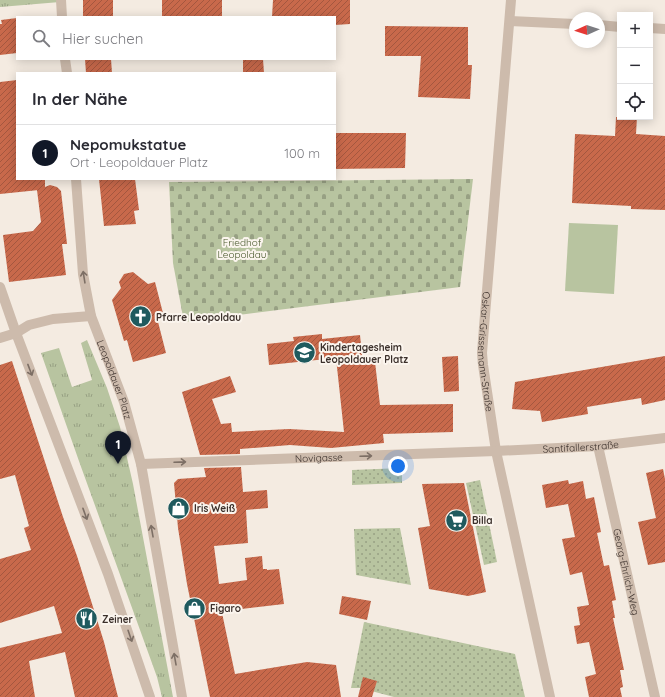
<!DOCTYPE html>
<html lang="de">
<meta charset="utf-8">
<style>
:root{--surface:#fff;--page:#f7f7f7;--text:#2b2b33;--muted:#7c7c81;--line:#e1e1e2;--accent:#111827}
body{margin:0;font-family:Quicksand,sans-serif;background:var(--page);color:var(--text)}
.controls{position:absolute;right:12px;top:12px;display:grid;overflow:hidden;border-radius:0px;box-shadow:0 2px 10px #0003}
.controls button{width:36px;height:36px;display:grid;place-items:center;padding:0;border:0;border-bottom:1px solid var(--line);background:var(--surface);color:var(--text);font:20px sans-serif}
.compass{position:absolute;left:569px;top:12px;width:36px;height:36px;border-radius:50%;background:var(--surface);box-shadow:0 2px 10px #0003;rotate:267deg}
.you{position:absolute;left:398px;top:466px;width:14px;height:14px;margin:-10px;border:3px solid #fff;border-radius:50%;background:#1a73e8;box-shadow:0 0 0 6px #1a73e833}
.badge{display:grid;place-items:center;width:26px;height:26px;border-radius:50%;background:var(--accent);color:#fff;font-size:13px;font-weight:700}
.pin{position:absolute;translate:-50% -33px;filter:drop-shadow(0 1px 2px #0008)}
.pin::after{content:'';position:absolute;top:21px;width:14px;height:12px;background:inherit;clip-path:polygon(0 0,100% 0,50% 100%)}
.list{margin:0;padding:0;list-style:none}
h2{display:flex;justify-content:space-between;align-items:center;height:52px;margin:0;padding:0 16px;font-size:17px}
h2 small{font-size:13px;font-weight:400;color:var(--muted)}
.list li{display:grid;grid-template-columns:26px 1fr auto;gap:12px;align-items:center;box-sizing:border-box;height:56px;padding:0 16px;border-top:1px solid var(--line)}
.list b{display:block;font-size:15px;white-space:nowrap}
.list p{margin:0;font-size:13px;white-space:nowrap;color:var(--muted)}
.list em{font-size:13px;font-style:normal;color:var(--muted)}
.icon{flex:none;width:22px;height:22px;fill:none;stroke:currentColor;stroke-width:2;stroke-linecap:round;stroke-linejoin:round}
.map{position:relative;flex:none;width:665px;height:697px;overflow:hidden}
.search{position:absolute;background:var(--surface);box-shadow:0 2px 10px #0003;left:16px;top:16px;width:320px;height:44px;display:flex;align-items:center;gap:10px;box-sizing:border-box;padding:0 14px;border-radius:0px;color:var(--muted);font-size:15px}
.panel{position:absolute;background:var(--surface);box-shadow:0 2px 10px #0003;left:16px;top:72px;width:320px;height:108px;border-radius:0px}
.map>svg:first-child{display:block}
</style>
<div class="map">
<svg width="665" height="697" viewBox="0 0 665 697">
<defs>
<pattern id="grass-dots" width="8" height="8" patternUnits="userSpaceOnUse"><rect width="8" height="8" fill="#b8c4a0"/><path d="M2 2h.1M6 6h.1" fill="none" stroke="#97a083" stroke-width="1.8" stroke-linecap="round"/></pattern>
<pattern id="cemetery-stones" width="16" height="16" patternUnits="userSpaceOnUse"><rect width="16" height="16" fill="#b8c4a0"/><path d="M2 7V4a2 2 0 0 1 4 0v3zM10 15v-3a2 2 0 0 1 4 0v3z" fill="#97a083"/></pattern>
<pattern id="park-tufts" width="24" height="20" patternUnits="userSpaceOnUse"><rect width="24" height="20" fill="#b8c4a0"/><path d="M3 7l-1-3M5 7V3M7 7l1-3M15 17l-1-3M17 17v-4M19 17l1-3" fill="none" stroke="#97a083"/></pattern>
<pattern id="building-hatch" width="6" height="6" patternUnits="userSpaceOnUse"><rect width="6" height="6" fill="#c8694b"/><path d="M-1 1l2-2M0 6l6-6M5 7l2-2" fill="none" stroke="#a4573f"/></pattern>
</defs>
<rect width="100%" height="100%" fill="#f4ebe1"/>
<path fill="url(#grass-dots)" d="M 402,468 L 402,483 L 352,485 L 352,470 Z
M 480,480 L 497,562 L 484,565 L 466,483 Z
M 400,528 L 411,585 L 356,575 L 354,529 Z
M 364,622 L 515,654 L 525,697 L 394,697 L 360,688 L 351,688 Z"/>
<path fill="url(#cemetery-stones)" d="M 473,179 L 460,287 L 184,322 L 173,263 L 169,182 Z"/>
<path fill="url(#park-tufts)" d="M 0,0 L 60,0 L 60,2 L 0,7 Z
M 87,340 L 107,388 L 120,427 L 133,484 L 173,697 L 162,697 L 157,677 L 80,464 L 41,353 L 59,348 L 72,387 L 92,380 L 81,343 Z"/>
<path fill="#b8c4a0" d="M 569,223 L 618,225 L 614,294 L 565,291 Z"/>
<path fill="url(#building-hatch)" d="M 83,0 L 113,0 L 113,17 L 83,17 Z
M 162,0 L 222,0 L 222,17 L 162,17 Z
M 273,0 L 350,0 L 350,24 L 335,25 L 335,17 L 272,17 Z
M 17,18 L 17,53 L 0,55 L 0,24 L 2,24 L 1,20 Z
M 385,26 L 468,27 L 468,65 L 472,65 L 470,99 L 418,97 L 421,56 L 385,56 Z
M 85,59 L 111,59 L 112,73 L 86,73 Z
M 243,59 L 263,59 L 264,73 L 243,73 Z
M 17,80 L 17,179 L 45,179 L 45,187 L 50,185 L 57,187 L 61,191 L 67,244 L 62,244 L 66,275 L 9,282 L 3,235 L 33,231 L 41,222 L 37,190 L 39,190 L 0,194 L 0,82 Z
M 616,117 L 637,117 L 636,134 L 665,136 L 665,210 L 631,209 L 631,206 L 572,203 L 575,134 L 615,136 Z
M 335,133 L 406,133 L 405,168 L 335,169 Z
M 99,179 L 135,179 L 139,210 L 134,211 L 136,224 L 104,226 Z
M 133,272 L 148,284 L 155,282 L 164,317 L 157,318 L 166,353 L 133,362 L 127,340 L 124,341 L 112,300 L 121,288 L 119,282 L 124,274 Z
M 322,334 L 322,339 L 360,335 L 363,364 L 375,362 L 380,405 L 453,404 L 453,432 L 383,434 L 384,443 L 331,448 L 290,445 L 240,449 L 240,454 L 200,455 L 182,392 L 230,376 L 236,392 L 212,399 L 221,424 L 231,423 L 232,432 L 289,429 L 344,432 L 336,358 L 269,365 L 267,344 L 294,341 L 293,337 Z
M 458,356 L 459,391 L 444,392 L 442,357 Z
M 665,356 L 665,400 L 642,405 L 641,398 L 587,407 L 588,414 L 542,422 L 540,411 L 512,409 L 515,382 Z
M 12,361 L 63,517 L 77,556 L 104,642 L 118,697 L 75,697 L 65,652 L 29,661 L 35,697 L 0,697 L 0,648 L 62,633 L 54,606 L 0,623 L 0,559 L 31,550 L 24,528 L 29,526 L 15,475 L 0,479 L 0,365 Z
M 241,467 L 243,492 L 267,490 L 268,508 L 246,510 L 248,543 L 214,546 L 219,584 L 247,580 L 245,558 L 262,556 L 263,569 L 267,569 L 267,570 L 279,569 L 284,604 L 225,611 L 225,613 L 222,613 L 235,674 L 307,662 L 336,665 L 341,697 L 210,697 L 187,584 L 178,528 L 174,483 L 178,479 L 206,477 L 204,468 Z
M 663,469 L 665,479 L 665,562 L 648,565 L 638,522 L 656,518 L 646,473 Z
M 568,480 L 569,484 L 583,481 L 586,499 L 594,497 L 601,532 L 597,533 L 604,566 L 609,565 L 616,600 L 612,601 L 615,618 L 613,618 L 624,670 L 620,670 L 623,687 L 620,688 L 622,697 L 589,697 L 585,677 L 596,674 L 589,642 L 577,644 L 574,626 L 580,625 L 577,607 L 589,605 L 582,572 L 570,575 L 562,539 L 575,537 L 568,504 L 546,508 L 542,485 Z
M 464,483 L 486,592 L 468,596 L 429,589 L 418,528 L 430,526 L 422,484 Z
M 342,596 L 371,601 L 367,620 L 339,614 Z
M 363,677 L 377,681 L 372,697 L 358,697 Z"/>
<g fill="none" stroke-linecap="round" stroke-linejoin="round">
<g stroke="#cdbbac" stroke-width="10">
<path d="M 61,0 L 62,17"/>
<path id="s1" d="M 511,0 L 484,327 L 482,353 L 483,365 L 496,451 L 550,697"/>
<path d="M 510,21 L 575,24"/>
<path d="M 599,25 L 620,27"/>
<path d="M 650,28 L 665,29"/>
<path d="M 65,59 L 67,73"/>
<path id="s2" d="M 76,179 L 83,274 L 91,316 L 124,402 L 141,464 L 182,697"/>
<path d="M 0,287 L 16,333 L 108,574 L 150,697"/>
<path d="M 0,338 L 16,333 L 29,325 L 53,319 L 91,316"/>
<path id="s3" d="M 598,446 L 655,697"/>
<path id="s4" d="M 141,464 L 496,451 L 598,446 L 665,438"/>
</g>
</g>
<defs><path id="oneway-shaft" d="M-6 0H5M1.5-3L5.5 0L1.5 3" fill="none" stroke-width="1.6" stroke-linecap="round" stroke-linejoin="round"/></defs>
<g stroke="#7d6f65">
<use href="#oneway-shaft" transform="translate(84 277) rotate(-99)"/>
<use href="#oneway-shaft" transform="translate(30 370) rotate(69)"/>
<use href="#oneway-shaft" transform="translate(366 456) rotate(-2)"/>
<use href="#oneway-shaft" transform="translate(180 462) rotate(-2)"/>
<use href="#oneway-shaft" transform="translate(85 514) rotate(70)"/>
<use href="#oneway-shaft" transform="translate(152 531) rotate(-100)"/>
<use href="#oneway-shaft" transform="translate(130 636) rotate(71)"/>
<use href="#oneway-shaft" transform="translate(175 659) rotate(-100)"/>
</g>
<defs>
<symbol id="church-disc" viewBox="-11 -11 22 22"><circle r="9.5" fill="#1f5a5e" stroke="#fbf5ee"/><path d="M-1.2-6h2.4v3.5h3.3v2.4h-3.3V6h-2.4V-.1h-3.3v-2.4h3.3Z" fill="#fff"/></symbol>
<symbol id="school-disc" viewBox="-11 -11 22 22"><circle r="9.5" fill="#1f5a5e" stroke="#fbf5ee"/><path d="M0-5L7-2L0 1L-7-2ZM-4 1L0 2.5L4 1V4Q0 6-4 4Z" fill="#fff"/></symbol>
<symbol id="shop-disc" viewBox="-11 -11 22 22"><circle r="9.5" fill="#1f5a5e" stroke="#fbf5ee"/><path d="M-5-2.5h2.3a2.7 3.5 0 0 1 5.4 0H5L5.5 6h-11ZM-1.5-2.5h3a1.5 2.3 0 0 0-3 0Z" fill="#fff"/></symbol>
<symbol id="supermarket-disc" viewBox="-11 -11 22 22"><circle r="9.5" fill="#1f5a5e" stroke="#fbf5ee"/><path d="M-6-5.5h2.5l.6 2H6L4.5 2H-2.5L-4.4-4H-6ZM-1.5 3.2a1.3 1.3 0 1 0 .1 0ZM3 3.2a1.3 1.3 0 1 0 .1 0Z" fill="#fff"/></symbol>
<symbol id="restaurant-disc" viewBox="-11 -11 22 22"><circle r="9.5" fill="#1f5a5e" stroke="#fbf5ee"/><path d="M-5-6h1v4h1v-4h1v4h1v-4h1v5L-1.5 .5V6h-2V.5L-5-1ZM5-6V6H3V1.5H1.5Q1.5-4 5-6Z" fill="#fff"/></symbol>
</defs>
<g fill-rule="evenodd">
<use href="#church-disc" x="128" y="304" width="25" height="25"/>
<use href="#school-disc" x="292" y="340" width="25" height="25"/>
<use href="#shop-disc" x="166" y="496" width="25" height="25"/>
<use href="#supermarket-disc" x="444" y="508" width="25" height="25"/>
<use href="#shop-disc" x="182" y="596" width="25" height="25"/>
<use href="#restaurant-disc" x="74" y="606" width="25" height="25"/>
</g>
<g text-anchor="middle" stroke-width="4" stroke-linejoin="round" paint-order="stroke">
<g font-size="10" fill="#4a5a2e" stroke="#fbf5ee">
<text x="242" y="246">Friedhof<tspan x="242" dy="12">Leopoldau</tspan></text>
</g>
<g font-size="10" font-weight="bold" fill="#3b302b" stroke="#fbf5ee" text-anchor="start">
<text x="156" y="321">Pfarre Leopoldau</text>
<text x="320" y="351">Kindertagesheim<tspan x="320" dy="12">Leopoldauer Platz</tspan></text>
<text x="194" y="512">Iris Weiß</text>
<text x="472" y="524">Billa</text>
<text x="210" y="612">Figaro</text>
<text x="102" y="623">Zeiner</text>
</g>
<g font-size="10" fill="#3b302b" stroke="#fbf5ee">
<text dy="4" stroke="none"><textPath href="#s1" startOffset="353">Oskar-Grissemann-Straße</textPath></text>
<text dy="4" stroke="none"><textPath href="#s2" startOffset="206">Leopoldauer Platz</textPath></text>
<text dy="4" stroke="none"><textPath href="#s4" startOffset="440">Santifallerstraße</textPath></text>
<text dy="4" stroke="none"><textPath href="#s4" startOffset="178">Novigasse</textPath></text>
<text dy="4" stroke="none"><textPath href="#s3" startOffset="129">Georg-Ehrlich-Weg</textPath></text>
</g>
</g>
</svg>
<div class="controls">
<button>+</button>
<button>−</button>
<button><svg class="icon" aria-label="locate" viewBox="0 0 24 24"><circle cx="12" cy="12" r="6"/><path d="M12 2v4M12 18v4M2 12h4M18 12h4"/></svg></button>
</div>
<svg class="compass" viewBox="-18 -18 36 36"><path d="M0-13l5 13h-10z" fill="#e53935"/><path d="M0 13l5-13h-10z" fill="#7c7c81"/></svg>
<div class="you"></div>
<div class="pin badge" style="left:118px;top:464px">1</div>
<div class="search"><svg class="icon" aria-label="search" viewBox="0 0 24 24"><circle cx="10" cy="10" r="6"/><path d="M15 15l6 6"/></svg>Hier suchen</div>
<section class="panel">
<h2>In der Nähe<small></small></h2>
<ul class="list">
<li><span class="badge">1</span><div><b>Nepomukstatue</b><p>Ort · Leopoldauer Platz</p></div><em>100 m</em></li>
</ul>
</section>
</div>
